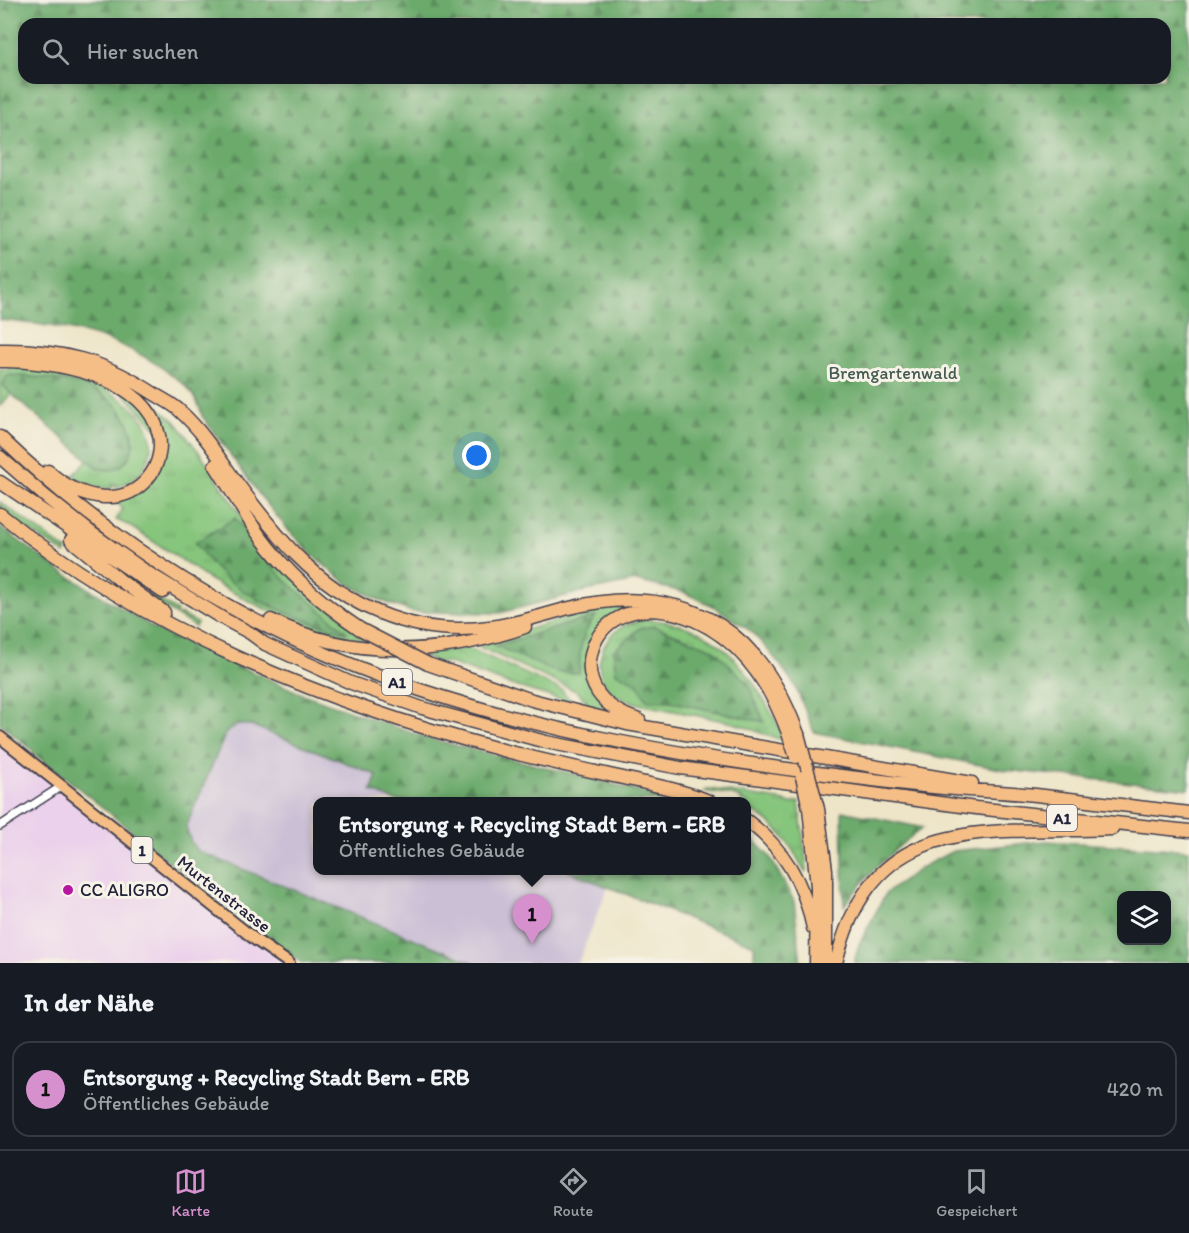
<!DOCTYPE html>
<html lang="de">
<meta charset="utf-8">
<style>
:root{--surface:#171b24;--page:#20242c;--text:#f1f3f6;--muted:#9ea1a6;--line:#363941;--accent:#d690ce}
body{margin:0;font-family:Itim,sans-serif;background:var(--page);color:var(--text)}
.controls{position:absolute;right:18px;bottom:18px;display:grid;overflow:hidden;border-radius:12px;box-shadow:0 3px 9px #0003}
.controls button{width:54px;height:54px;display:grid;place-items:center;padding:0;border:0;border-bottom:2px solid var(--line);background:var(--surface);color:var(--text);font:30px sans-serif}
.you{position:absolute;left:477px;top:456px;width:21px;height:21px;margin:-15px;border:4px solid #fff;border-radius:50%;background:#1a73e8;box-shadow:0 0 0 9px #1a73e833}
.badge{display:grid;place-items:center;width:39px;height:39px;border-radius:50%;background:var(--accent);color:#111;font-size:20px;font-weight:700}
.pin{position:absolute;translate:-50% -50px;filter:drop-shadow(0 2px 3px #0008)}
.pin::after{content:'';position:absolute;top:32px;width:21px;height:18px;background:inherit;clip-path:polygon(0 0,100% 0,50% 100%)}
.popup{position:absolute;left:313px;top:797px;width:438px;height:78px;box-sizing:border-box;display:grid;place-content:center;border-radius:12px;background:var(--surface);filter:drop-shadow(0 2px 4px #0005);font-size:20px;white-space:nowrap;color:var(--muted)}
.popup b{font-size:22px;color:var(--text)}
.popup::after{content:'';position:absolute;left:50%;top:100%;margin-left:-12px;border:12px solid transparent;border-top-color:var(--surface)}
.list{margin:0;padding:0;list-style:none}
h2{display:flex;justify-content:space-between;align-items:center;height:78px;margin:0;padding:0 24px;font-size:26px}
h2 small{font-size:20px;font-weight:400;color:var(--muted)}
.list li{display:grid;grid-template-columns:39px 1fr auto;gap:18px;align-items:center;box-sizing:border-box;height:96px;margin:0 12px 12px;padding:0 12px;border:2px solid var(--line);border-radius:18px}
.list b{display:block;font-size:22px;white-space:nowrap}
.list p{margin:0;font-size:20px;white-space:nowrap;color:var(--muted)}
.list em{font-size:20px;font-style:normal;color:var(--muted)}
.icon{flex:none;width:33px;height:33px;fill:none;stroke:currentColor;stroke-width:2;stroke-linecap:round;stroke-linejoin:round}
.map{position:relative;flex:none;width:1189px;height:963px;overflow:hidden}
.search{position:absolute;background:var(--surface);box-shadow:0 3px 9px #0003;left:18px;right:18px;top:18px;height:66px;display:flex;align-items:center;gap:15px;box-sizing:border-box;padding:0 21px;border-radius:18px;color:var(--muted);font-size:22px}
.sheet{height:186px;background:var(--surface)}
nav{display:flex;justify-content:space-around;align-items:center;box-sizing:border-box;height:84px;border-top:2px solid var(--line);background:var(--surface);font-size:16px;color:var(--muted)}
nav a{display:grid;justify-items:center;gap:3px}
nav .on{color:var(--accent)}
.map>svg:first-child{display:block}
</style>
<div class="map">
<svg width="1189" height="963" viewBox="0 0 1189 963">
<defs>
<pattern id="grass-tufts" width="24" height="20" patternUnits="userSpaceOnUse" patternTransform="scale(1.5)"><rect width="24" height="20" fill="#86c57c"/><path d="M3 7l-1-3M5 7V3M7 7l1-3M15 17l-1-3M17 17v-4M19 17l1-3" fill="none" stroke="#73a96c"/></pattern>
<pattern id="forest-firs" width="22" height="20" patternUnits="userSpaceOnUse" patternTransform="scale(1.5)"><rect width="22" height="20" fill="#6caa6c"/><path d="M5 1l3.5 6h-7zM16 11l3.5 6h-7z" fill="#588a5a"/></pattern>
</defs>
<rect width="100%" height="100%" fill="#f7f3e8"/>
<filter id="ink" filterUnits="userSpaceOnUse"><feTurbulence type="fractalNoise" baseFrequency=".0167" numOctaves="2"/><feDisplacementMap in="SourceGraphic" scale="12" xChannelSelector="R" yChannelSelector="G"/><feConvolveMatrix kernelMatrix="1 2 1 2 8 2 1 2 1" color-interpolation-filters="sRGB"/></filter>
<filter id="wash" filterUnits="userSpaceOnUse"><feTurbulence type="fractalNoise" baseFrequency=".008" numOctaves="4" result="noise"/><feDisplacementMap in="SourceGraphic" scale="24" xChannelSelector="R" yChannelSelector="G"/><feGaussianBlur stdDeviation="1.35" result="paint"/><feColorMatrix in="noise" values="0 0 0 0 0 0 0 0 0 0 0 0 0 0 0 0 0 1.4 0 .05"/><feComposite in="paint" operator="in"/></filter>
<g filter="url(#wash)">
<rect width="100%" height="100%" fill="#eee5c8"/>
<path fill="#ebd1eb" d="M 0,738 L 285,963 L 0,962 Z"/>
<path fill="#cbbfd5" d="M 237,725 L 250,725 L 377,775 L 371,791 L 396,801 L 318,802 L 318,870 L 568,871 L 608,887 L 578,963 L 474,963 L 198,851 L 191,842 L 186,827 L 226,733 Z"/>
<path fill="url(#grass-tufts)" stroke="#54745c" stroke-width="1.5" fill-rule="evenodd" d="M 0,369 C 18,368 37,368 55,371 C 90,379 160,407 150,453 C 147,471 133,482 116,487 L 116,484 L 112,484 L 113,488 C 101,489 85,484 73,476 L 88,459 L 98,468 L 133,441 C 133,432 129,424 124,416 C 98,379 51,378 10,375 L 3,385 L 11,394 L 0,406 Z
M 107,375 L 145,396 L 175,421 L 202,456 L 244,520 L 357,633 L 370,641 C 303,630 260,609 202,575 L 194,568 L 128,525 L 116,520 L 122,509 L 119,504 L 112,503 L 142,490 L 162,435 ZM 235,518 L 268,562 L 286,581 L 346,632 L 304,620 L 257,600 Z
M 0,502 L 67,551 L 65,554 L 18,523 L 0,508 Z
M 149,594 L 177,611 L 176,614 L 179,616 L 181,614 L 188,618 L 187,621 L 189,619 L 197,623 L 195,627 L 146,596 Z
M 648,604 L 615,615 L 586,667 L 607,711 L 591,707 L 578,692 L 479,647 L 479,645 C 535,629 588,605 648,604 Z
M 640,620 C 723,618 753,678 787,742 L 734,723 L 639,704 L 613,695 L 602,681 L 599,664 L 603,648 L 612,634 L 625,625 Z
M 468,648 L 562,690 L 572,703 L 508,684 L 450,663 L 437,662 L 416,653 Z
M 710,789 L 785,801 L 789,804 L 799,802 L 807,871 L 805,872 C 789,841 778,825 747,808 L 746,802 L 741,801 L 742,799 C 731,792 717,794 705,791 Z"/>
<path fill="url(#forest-firs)" stroke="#476654" stroke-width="1.5" fill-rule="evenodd" d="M 0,0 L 1189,0 L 1189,789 L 1005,770 L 814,732 L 795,686 L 779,663 L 752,632 L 713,606 L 683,592 L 636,581 L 581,592 L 500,613 L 412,612 L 377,599 L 348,584 L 316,559 L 289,531 L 259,494 L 202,416 C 197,392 181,381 162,368 C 108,331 63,327 0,320 ZM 24,24 L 1165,24 L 1165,78 L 24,78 Z
M 10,375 C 42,378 82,378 109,399 C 119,406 129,421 132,433 C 138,454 120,477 98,468 L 11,394 L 3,385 L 7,376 Z
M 235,518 L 268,562 L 286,581 L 348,633 C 302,620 255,605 219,572 C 210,563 202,552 195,543 Z
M 0,527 L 62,572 L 157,630 L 300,693 L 429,739 L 590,778 L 673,801 L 396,801 L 371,791 L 377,775 L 250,725 L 237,725 L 226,733 L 186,827 L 191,842 L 198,851 L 474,963 L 302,963 L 245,923 L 71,782 L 34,754 L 32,750 L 0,724 Z
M 596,616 C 580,635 580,649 579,673 L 556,672 L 495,646 Z
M 654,626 L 713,649 L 748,683 L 764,722 L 669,701 L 648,701 L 636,682 L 616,673 L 613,651 L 640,628 Z
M 842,811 L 923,828 C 892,850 867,875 844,906 Z
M 747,834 L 770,857 L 794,901 L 801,963 L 754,963 L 754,945 L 568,871 L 746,870 Z
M 1046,841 L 1189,850 L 1189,963 L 854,963 L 859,944 L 886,893 L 924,866 L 953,851 ZM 1122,896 L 1166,896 L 1166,940 L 1122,940 Z"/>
</g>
<g filter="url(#ink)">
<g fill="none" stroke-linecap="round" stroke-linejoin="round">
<defs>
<path id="street" d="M 0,826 L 62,786"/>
<path id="primary" d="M 0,737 L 257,941 L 289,963"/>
<path id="highway" d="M 0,350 C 61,349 105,361 156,395 C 164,400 173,404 180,411 C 201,430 216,453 232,476 C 272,531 315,587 380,613 C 414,627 453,632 490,627 C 516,624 540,616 565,609 C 619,595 672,595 720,625 C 759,650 783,692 798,734
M 0,361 C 50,360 146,375 159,435 C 162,450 158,466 148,478 C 121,511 75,496 48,471
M 0,437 C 94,528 215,608 335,658 C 518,735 719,762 915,785 C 955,790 996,791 1036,795 C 1087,801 1138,807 1189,813
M 0,457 L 46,497 L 94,535 L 148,573 L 222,618 L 250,633 L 265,644 L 351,683 L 422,708 L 546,742 L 680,768 L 976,808 L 1189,831
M 215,465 C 230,488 243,512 259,535 C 287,573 321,603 360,629
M 0,482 L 163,592
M 0,514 C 142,629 324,703 499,749 C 543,761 587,770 632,780 C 658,786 686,791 711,802
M 71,540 L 121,581 L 164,612
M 271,620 C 351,660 442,656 525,627
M 428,664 L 532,700 L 627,724 L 972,783
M 639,720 C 623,715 608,707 598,693 C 581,667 592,632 618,618 C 638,607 660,609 681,615 C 736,633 769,681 788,733
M 809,808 L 817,887 L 816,963
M 818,809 L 826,870 L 826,963
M 746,820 C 784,848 804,883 813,928
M 836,963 C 873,807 988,835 1112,829"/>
</defs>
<use href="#street" stroke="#413f50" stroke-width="10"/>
<use href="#primary" stroke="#413f50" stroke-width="14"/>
<use href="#highway" stroke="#413f50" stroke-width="15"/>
<use href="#street" stroke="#fff" stroke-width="7"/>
<use href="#primary" stroke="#f6be87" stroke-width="10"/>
<use href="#highway" stroke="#f6be87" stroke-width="12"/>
<defs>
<path id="highway-bridge" d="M 360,629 L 428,664
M 788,733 L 796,757
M 798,734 L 818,809
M 802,777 L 809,808"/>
</defs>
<use href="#highway-bridge" stroke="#413f50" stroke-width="15" stroke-linecap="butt"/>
<use href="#highway-bridge" stroke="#f6be87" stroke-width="12"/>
</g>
</g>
<circle fill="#b5179e" stroke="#f7f3e8" stroke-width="2" cx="68" cy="890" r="6"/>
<g text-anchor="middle" stroke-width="6" stroke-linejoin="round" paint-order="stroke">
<g fill="#f7f3e8" stroke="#62616f" stroke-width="1.5">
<rect x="382" y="669" width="30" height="26" rx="4.5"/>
<rect x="1047" y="805" width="30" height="26" rx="4.5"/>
<rect x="131.5" y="837" width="21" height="26" rx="4.5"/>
</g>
<g font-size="16" font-weight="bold" fill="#22223b">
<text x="397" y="688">A1</text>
<text x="1062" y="824">A1</text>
<text x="142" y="856">1</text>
</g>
<g font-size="18" fill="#455b52" stroke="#f7f3e8">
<text x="893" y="379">Bremgartenwald</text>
</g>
<g font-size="18" fill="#22223b" stroke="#f7f3e8" text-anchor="start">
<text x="80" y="896">CC ALIGRO</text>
</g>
<g font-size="18" fill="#22223b" stroke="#f7f3e8">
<text transform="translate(224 894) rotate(38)" y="6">Murtenstrasse</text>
</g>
</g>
</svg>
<div class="controls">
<button><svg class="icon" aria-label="layers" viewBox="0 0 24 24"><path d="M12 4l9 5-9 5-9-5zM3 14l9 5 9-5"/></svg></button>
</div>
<div class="you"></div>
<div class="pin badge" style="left:532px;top:944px">1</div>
<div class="popup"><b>Entsorgung + Recycling Stadt Bern - ERB</b>Öffentliches Gebäude</div>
<div class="search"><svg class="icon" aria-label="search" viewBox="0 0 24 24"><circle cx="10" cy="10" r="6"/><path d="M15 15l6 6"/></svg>Hier suchen</div>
</div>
<section class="sheet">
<h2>In der Nähe<small></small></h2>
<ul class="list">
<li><span class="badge">1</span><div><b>Entsorgung + Recycling Stadt Bern - ERB</b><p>Öffentliches Gebäude</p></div><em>420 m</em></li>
</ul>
</section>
<nav>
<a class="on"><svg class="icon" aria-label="map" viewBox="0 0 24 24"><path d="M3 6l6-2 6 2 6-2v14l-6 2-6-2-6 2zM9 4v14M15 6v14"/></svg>Karte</a>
<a><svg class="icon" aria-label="directions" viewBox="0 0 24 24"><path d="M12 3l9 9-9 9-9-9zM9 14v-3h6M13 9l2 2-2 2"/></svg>Route</a>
<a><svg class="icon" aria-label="saved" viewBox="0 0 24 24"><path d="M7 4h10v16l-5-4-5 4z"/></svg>Gespeichert</a>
</nav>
